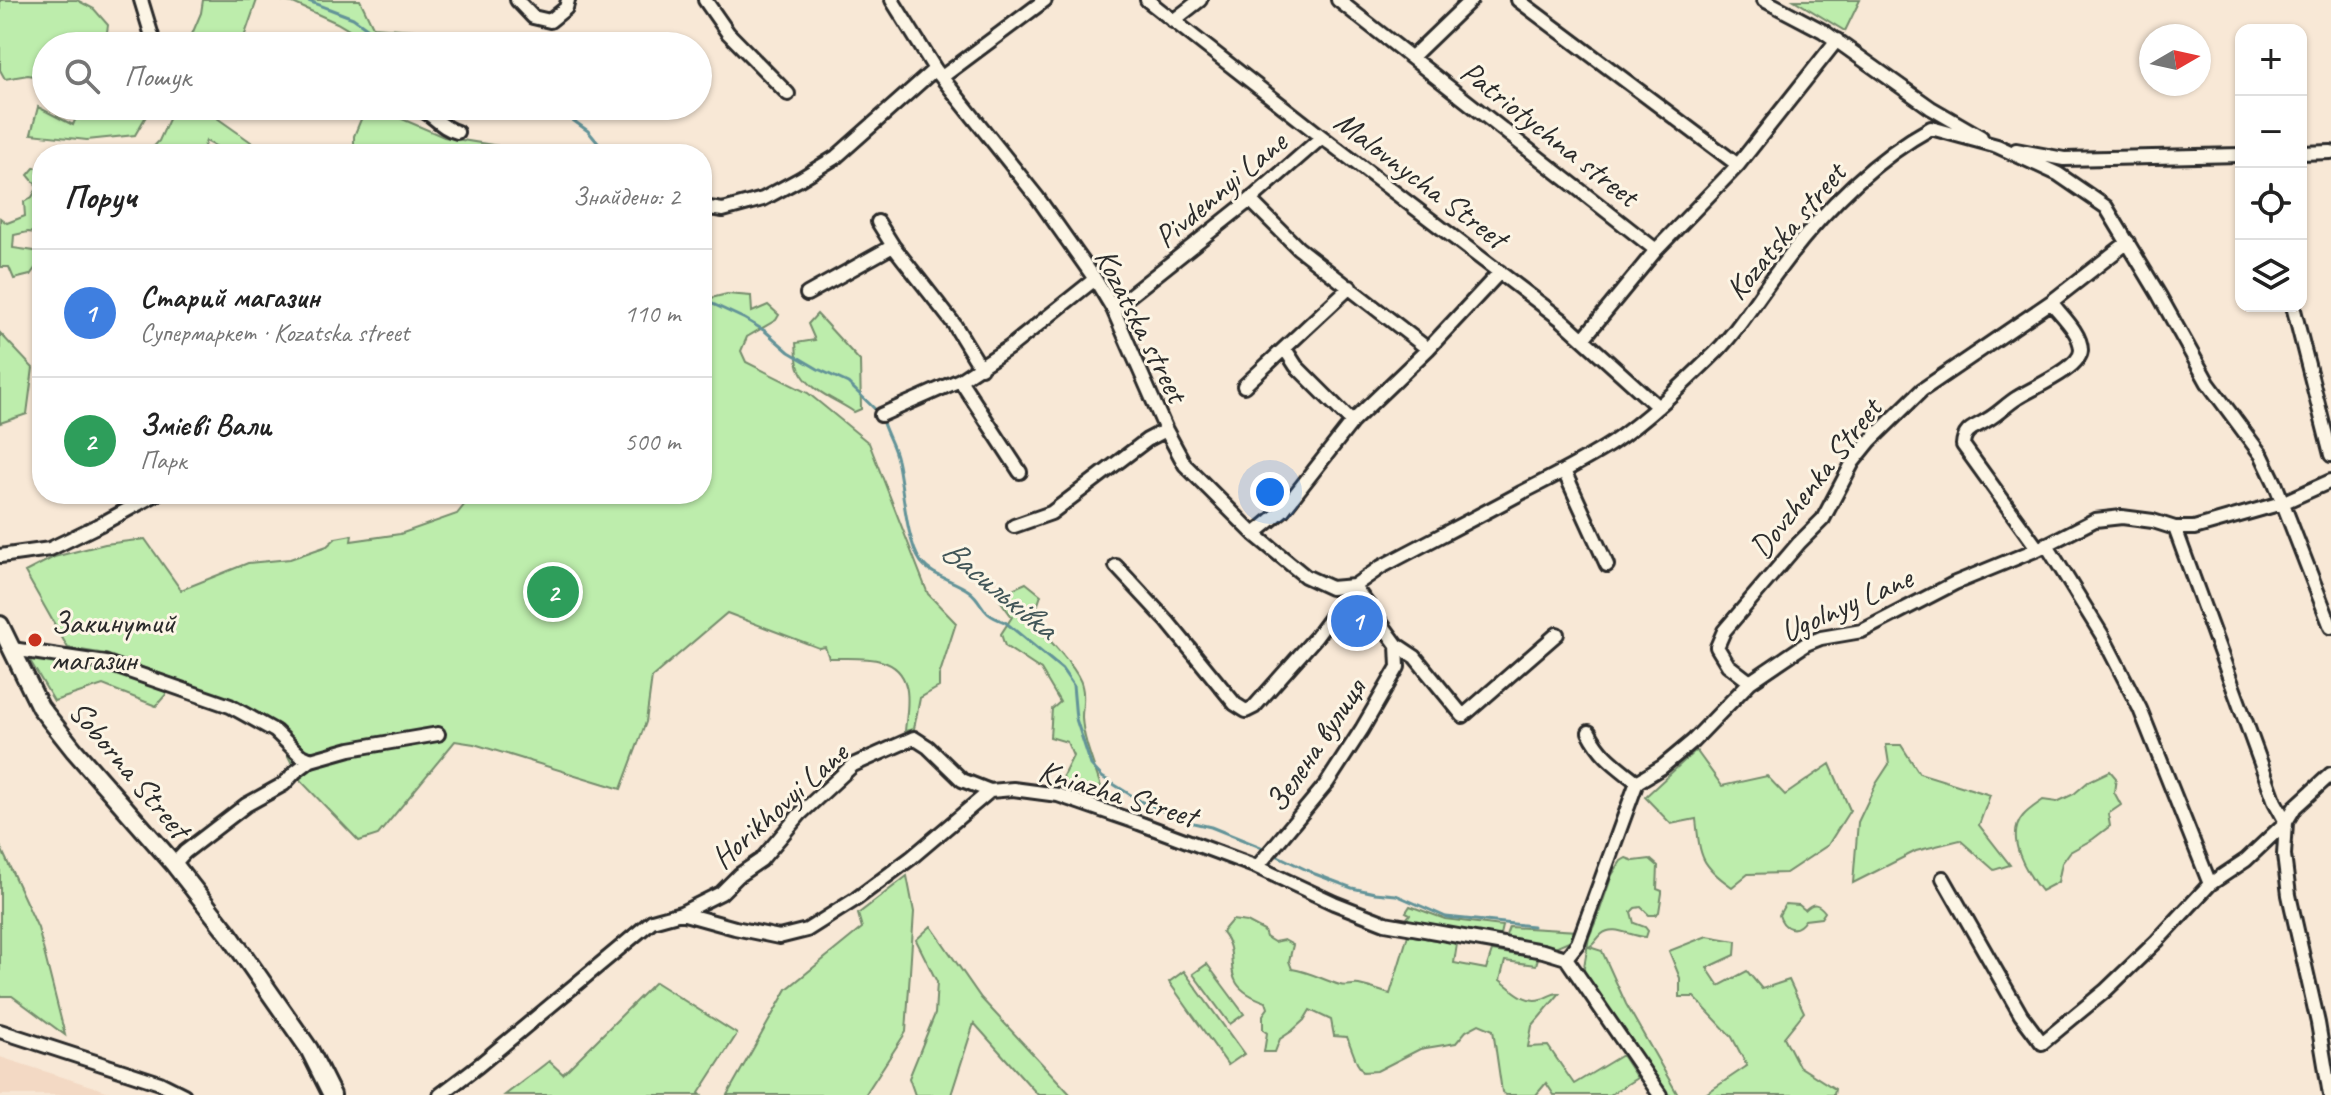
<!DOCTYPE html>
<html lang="uk">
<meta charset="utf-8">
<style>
:root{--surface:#fff;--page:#f2f2f2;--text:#222;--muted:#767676;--line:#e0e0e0;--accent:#c8321e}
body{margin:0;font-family:Caveat,sans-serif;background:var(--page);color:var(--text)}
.controls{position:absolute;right:24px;top:24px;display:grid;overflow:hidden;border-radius:16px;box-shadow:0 2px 6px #0004}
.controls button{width:72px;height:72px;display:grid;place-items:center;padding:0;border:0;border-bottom:2px solid var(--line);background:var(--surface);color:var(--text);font:40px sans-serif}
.compass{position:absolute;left:2139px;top:24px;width:72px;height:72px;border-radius:50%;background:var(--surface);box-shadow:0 2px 6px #0004;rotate:81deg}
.you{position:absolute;left:1270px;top:492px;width:28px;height:28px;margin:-20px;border:6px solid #fff;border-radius:50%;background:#1a73e8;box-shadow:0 0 0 12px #1a73e833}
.badge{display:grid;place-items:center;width:52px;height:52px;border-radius:50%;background:var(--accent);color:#fff;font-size:26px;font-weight:700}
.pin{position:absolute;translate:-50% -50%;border:4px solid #fff;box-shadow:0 2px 8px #0006}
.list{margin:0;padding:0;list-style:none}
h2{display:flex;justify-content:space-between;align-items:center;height:104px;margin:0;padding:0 32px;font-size:34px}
h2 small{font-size:26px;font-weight:400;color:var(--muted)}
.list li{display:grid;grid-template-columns:52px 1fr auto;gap:24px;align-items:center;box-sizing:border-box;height:128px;padding:0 32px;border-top:2px solid var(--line)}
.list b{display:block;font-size:30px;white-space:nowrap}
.list p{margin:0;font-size:26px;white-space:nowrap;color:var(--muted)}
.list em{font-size:26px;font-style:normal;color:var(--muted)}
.icon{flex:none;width:44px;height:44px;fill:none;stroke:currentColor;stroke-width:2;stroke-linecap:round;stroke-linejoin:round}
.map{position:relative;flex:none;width:2331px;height:1095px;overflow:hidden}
.search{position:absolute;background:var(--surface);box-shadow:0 2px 6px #0004;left:32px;top:32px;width:680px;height:88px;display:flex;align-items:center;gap:20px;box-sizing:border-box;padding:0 28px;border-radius:44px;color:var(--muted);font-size:30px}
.panel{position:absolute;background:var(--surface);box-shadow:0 2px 6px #0004;left:32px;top:144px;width:680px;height:360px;border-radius:32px}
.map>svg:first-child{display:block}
</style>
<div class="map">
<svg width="2331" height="1095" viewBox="0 0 2331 1095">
<rect width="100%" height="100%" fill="#f8e8d6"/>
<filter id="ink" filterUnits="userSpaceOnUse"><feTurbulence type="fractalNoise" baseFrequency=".0125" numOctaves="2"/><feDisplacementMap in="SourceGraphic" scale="16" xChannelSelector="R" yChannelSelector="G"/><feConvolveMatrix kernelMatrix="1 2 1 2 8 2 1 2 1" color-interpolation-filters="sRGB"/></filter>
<g filter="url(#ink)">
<path fill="#f3d9c4" d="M 0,1057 L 119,1095 L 0,1095 Z"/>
<path fill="#bdedac" stroke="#748c6c" stroke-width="2" d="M 0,0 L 77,0 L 94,9 L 108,25 L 105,46 L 46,46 L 46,78 L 28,75 L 5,79 L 0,70 Z
M 203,0 L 257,0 L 241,46 L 187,46 L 201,13 Z
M 276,0 L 360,0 L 373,27 L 414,30 L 412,40 L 405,46 L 376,46 L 337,23 L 293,3 Z
M 1794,0 L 1860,0 L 1845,31 Z
M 81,106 L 152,106 L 135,135 L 87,140 L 31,134 L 38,107 L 73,125 Z
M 175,106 L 200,106 L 268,154 L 230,154 L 206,141 L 201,154 L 147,154 L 159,141 Z
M 364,112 L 386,112 L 444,137 L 547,154 L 354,154 L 354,136 Z
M 34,168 L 42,168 L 42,234 L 28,232 L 14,235 L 13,248 L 41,252 L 42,259 L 30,275 L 14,279 L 9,267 L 0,267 L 0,218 L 7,223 L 25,216 L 24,202 L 32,197 L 38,187 L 28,175 Z
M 702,292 L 707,299 L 727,294 L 751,296 L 752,312 L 768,305 L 779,315 L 776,320 L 747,337 L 741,351 L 746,362 L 808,393 L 869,443 L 928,594 L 956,623 L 939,676 L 939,687 L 920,698 L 914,729 L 905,731 C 906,718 910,699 906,686 C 898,652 856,659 829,658 L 825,647 L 819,648 L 727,613 L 652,677 L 646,722 L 621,789 L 474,744 L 455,741 L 378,835 L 359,841 L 301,781 L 275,731 L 267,724 L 216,694 L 106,654 L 68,648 L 25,572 L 54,557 L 105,544 L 145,539 L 181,590 L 248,563 L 290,559 L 327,546 L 336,538 L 352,535 L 351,541 L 400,534 L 457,514 L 473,494 L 702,494 Z
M 817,314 L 860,361 L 861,409 L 854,412 C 837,400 807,390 799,368 C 796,361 797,350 796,343 L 815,340 L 808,324 Z
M 0,333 L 33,368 L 27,414 L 0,423 Z
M 1026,583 L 1041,595 L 1032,622 C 1044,634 1079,670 1082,686 C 1085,697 1082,707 1082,717 C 1083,741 1095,767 1102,790 L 1098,797 L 1087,800 L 1065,787 L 1063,776 L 1073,756 L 1067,742 L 1050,737 L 1052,709 L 1060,702 L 1041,670 L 1005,646 L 1001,634 L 1012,617 L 999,599 L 1012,589 Z
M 29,659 L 109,670 L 168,692 L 156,706 L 103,685 L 54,701 Z
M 1886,745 L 1901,745 L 1919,773 L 1990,795 L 1979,825 L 2010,865 L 1994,870 L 1960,840 L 1916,851 L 1853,883 L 1858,822 L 1876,784 L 1889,764 Z
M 1696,750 L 1722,786 L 1767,776 L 1785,795 L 1830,764 L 1850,810 L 1828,845 L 1786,873 L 1748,874 L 1732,887 C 1700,865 1700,856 1696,819 L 1671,824 L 1645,797 Z
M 2110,771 L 2116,778 L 2114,792 L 2121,805 L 2108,814 L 2110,826 L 2093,839 L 2070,852 L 2062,863 L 2058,882 L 2041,891 C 2027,873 2004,838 2023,816 C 2028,810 2036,805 2043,800 L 2057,802 L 2074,794 L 2089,781 Z
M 0,846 L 38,928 L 65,1035 L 12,996 L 0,996 Z
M 1626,858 L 1634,861 L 1650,859 L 1658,866 L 1657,889 L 1662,891 L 1662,893 L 1659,912 L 1655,915 L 1649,915 L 1641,907 L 1635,908 L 1631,912 L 1634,923 L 1645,927 L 1648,931 L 1646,937 C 1631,937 1614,924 1602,934 C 1597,938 1595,944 1589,947 L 1602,951 L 1626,1004 L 1678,1095 L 1665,1095 L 1583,973 L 1589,937 L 1598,916 L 1612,875 L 1621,861 Z
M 907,876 L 914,912 L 906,1032 L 865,1095 L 727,1095 L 787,989 L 862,928 L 858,914 Z
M 1785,904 L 1799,905 L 1805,910 C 1813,902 1818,903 1825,912 L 1821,918 L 1805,920 C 1796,934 1783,929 1779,915 Z
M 1410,906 L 1445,919 L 1502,926 L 1499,939 L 1405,921 L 1410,914 L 1406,912 Z
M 1232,920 L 1247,922 L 1264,931 L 1266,937 L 1274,942 L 1284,940 L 1293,945 L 1289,961 L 1292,969 C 1311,972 1323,980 1340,985 C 1346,987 1353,984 1359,985 C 1369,987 1380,991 1390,994 L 1408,935 L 1457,944 L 1454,963 L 1486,969 L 1492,951 L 1538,958 L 1536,965 L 1505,961 L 1500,980 C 1512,989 1525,1004 1541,999 C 1548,997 1552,993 1560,993 L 1532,1026 L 1528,1047 L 1548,1046 L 1574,1084 L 1622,1055 L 1637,1078 L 1610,1095 L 1554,1095 L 1546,1083 L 1536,1095 L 1506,1095 L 1502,1092 L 1493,1030 L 1479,1024 L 1466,1031 L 1456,1043 L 1420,1049 L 1377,1071 L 1363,1072 L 1357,1063 L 1347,1037 L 1334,1036 L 1331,1020 L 1310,1010 L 1304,1020 L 1292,1031 L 1280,1039 L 1275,1052 L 1264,1052 L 1267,1033 L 1263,1030 L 1263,1015 L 1268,1008 L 1266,1002 C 1213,984 1244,959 1222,932 Z
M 931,926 L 981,998 L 1071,1095 L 1038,1095 L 974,1023 L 951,1095 L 915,1095 L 909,1078 L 935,1014 L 937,982 L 916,940 Z
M 1509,927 L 1577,931 L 1569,941 L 1555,947 L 1505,938 Z
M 1707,936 L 1736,941 L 1735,955 L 1707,968 L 1719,986 L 1747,971 L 1762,989 L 1789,980 L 1804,1012 L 1784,1037 L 1799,1066 L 1835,1089 L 1834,1095 L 1704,1095 L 1747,1066 L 1732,1037 L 1694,997 L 1680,997 L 1680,978 L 1669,951 Z
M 1207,964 L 1244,1014 L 1230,1024 L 1193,974 Z
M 1184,971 L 1244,1054 L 1228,1065 L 1169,982 Z
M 655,982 L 737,1034 L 699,1093 L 701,1095 L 505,1095 L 549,1061 L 563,1074 Z"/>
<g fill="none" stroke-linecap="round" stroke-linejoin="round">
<path stroke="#629398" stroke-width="3" d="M 306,0 L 353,18 L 392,46
M 553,106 L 588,131 L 607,154
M 702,299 L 745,319 L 765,331 L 789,352 L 818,369 L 848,383 L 879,413
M 882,420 C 886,434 894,445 897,460 C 903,485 906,542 921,562 C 933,577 954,580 969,591 C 985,603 978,613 1005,622 L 1062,669 L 1073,685 L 1076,719 L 1091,765 L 1102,777 L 1142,802 L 1189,822 L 1211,827 L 1263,848
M 1278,856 L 1315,874 L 1352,888 L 1375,893 L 1396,895 L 1446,917 L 1533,926"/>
<defs>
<path id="minor" d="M 141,0 L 155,46
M 517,0 L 533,17 L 550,21 L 566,8 L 568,0
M 705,0 L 728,33 L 788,94
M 892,0 L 935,69 L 1037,197 L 1095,279 L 1113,309 L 1166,430 L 1185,465 L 1254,534 L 1305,576 L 1331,588 L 1354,586 L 1381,567 C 1428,542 1475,518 1521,493 C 1552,477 1583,462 1612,443 C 1647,419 1678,389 1709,359 C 1737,333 1757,298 1780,268 C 1821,213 1871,161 1931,128 L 1997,146 L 2058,174 L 2106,207 L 2159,295 L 2208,383 L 2262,456 L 2275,483 L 2331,627
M 1147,0 L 1322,137 L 1562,320 L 1658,407
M 1338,0 L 1656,250
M 1518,0 L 1738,165
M 1764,0 L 1823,31 L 1931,108 L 1981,137
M 1173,21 L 1200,0
M 1412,57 L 1471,0
M 942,77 L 1045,0
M 412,106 C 430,109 439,128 457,132
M 2016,150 L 2064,159 L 2241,155
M 2301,153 L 2331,152
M 1250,200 L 1298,248 L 1428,349
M 702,207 L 723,210 L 763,199 L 800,179 L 836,157 L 935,69
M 878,222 L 893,246 L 954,324 L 981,368
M 807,294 L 893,246
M 2051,302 L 2128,242
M 2293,306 L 2331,455
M 1113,309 L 1250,200 L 1322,137
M 1583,339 L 1656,250 L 1738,165 L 1837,40
M 1285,349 L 1296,366 L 1352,422
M 1244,386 L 1350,287
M 881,415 L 960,380
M 1564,471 L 1607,565
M 1020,472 L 960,380 L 1010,347 L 1095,279
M 1014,526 L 1051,513 L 1147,440 L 1166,430
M 2175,528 L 2275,802 L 2286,822 L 2284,855 L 2289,895 L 2318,1023 L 2330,1095
M 1254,534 L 1283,510 L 1352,422 L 1428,349 L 1500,272
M 2046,544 L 2102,635 L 2140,709 L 2210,884
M 0,556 L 50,549 L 105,522 L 156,494
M 1116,566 L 1168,622 L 1235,704 L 1246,711 L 1254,707 L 1316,637 L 1354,586 L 1397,645 L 1415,657 L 1463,716 L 1557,634
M 12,649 L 106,663 L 230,706 L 275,731 L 300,755 L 311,760 L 350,749 L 438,734
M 1750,682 L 1728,665 L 1717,647 L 1724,631 L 1799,543 L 1823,519 L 1853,462 L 1870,441 L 1922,390 L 2051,302 C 2061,315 2081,333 2081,350 C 2081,368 2032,388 2017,398 C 2007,404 1998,414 1987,420 C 1975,428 1964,428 1963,445 L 2038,549
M 1589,732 C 1602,757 1616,765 1637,782 L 1662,767 L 1693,741 L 1750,682 L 1806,644 L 1821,638 L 1862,631 L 1955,583 L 2038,549 L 2095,520 L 2122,517 L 2153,521 L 2175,528 L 2194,528 L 2282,503 L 2331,481
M 174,864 L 185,852 L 246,805 L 284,784 L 295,772 L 311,760
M 1257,867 L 1327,783 L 1362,729 L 1398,667 L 1397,645
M 1943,878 L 2021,1015 L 2042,1043 L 2105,991 L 2157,941 L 2210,884 L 2246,860 L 2286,822 L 2295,807 L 2331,774
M 681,913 L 721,893 L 739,875 L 761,860 L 800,814 L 853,765 L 914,738 L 928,747 L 962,780 L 990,791
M 1566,958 L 1578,943 L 1637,782
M 0,1031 L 160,1083 L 184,1095
M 440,1095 L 478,1066 L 652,921 L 681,913 L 735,928 L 779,937 L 807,930 L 856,899 L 911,858 L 990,791 L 1013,789 L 1058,795 L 1139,823 L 1257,867 L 1334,903 L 1385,923 L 1543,951 L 1566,958 L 1660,1095"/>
<path id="major" d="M 0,625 L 40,707 L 74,750 L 174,864 L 228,933 L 309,1049 L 332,1095"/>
</defs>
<use href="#minor" stroke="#2b2b2b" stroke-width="18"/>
<use href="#major" stroke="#2b2b2b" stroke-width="22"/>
<use href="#minor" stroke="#fcf5e5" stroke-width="12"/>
<use href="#major" stroke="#fcf5e5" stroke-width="16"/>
</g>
</g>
<circle fill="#c8321e" stroke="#fcf5e5" stroke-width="3" cx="35" cy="640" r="8"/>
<g text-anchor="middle" stroke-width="6" stroke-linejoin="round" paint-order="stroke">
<g font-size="32" fill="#2b2b2b" stroke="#fcf5e5">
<text transform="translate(1550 133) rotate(38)" y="11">Patriotychna street</text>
<text transform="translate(1421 179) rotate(37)" y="11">Malovnycha Street</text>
<text transform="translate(1220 189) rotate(-40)" y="11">Pivdennyi Lane</text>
<text transform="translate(1785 231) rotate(-50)" y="11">Kozatska street</text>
<text transform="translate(1142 325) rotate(63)" y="11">Kozatska street</text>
<text transform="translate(1815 478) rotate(-52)" y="11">Dovzhenka Street</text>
<text transform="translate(1846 604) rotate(-24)" y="11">Ugolnyy Lane</text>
<text transform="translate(1315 745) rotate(-56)" y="11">Зелена вулиця</text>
<text transform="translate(130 769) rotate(50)" y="11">Soborna Street</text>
<text transform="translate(1118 793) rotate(17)" y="11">Kniazha Street</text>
<text transform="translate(779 805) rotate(-42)" y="11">Horikhovyi Lane</text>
</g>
<g font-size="32" fill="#2b2b2b" stroke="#fcf5e5" text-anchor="start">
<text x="51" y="633">Закинутий<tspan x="51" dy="37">магазин</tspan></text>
</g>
<g font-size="34" font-style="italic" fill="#425658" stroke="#fcf5e5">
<text transform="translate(1000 588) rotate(39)" y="12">Васильківка</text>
</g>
</g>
</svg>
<div class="controls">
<button>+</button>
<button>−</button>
<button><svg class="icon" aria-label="locate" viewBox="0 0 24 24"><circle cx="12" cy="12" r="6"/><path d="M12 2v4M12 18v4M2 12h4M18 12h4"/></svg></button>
<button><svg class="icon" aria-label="layers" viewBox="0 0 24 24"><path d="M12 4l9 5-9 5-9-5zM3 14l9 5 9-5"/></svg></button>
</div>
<svg class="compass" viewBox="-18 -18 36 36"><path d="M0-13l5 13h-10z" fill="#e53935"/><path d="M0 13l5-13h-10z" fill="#767676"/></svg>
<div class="you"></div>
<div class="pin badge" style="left:1357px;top:621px;background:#3f7fe0">1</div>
<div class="pin badge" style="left:553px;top:592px;background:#2e9e5b">2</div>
<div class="search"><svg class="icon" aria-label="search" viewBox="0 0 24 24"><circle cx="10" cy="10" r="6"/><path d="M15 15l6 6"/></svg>Пошук</div>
<section class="panel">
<h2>Поруч<small>Знайдено: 2</small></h2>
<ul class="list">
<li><span class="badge" style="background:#3f7fe0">1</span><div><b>Старий магазин</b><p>Супермаркет · Kozatska street</p></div><em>110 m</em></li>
<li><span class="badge" style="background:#2e9e5b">2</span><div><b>Змієві Вали</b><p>Парк</p></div><em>500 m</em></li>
</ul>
</section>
</div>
